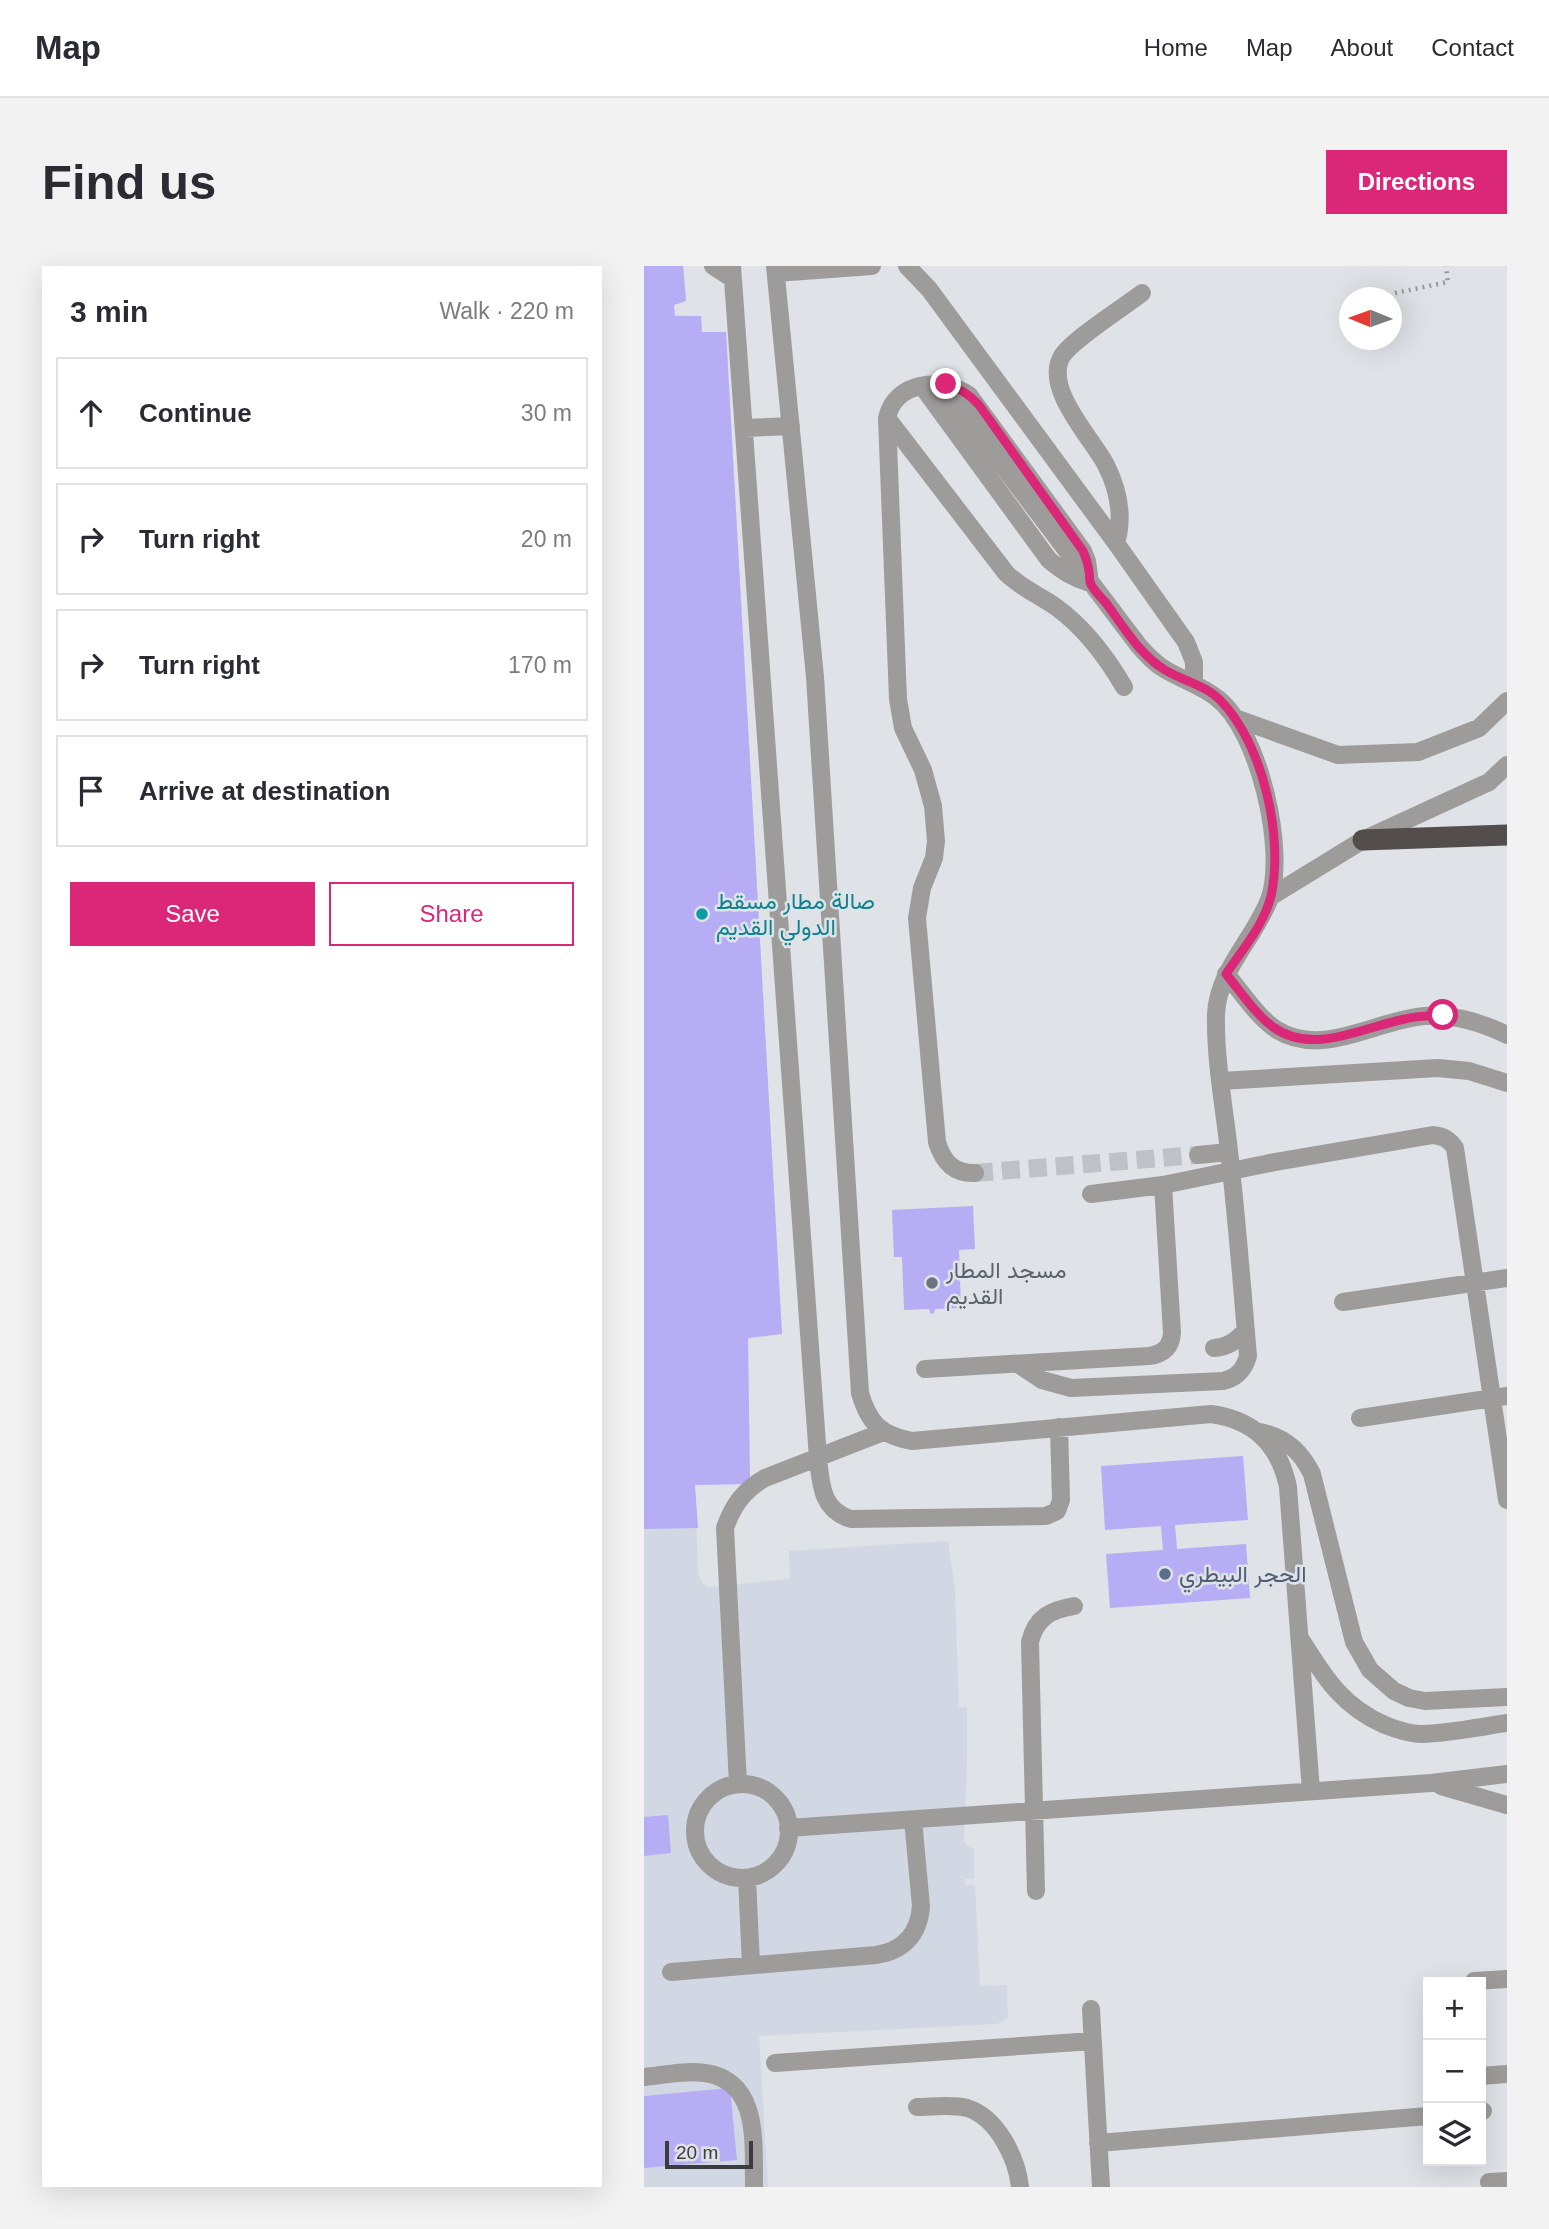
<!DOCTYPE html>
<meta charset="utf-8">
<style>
:root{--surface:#fff;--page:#f2f2f3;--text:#2b2b33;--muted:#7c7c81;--line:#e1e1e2;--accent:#db2777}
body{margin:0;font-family:Arial,Vazirmatn,sans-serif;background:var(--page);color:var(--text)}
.controls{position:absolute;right:21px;bottom:21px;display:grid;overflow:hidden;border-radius:0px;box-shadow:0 7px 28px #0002}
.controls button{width:63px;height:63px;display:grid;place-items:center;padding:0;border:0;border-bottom:2px solid var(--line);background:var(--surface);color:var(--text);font:35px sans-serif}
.compass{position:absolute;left:695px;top:21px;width:63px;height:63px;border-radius:50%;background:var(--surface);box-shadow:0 7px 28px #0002;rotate:271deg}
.scale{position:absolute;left:21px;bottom:18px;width:88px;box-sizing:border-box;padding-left:7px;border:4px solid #3b3c3e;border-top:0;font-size:19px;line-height:24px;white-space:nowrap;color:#3b3c3e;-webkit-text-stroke:5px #dfe2e7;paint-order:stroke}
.stop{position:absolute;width:21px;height:21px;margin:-16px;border:5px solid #db2777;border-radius:50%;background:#fff}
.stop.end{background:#db2777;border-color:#fff;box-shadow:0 2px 7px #0008}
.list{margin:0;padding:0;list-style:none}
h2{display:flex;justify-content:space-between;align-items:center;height:91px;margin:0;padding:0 28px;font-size:30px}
h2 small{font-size:23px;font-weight:400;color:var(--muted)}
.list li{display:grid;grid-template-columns:46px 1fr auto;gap:21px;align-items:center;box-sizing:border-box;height:112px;margin:0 14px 14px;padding:0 14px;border:2px solid var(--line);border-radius:0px}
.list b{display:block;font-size:26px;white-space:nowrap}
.list em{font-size:23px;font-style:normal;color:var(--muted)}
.actions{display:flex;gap:14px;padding:21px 28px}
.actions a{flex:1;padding:16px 0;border:2px solid var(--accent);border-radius:0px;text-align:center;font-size:24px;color:var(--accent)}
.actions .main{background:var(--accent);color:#fff}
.icon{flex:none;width:38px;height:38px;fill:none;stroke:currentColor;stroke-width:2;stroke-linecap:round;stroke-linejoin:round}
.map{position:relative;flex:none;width:863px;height:1921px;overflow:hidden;border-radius:0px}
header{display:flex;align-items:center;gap:42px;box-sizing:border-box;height:98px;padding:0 35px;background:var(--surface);border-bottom:2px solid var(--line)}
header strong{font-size:33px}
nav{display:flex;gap:38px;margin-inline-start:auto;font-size:24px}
.intro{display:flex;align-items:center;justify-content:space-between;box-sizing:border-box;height:168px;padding:0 42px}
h1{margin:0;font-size:49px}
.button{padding:18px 32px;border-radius:0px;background:var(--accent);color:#fff;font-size:24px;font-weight:700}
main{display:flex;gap:42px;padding:0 42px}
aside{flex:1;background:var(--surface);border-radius:0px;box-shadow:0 7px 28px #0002}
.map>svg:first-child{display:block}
</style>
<header>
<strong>Map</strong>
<nav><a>Home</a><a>Map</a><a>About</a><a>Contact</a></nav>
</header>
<div class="intro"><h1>Find us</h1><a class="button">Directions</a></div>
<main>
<aside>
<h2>3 min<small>Walk · 220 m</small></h2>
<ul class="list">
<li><svg class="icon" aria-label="ahead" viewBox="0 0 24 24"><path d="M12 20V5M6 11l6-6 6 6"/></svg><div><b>Continue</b></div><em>30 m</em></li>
<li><svg class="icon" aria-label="right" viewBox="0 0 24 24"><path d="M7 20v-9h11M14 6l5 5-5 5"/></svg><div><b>Turn right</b></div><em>20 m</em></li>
<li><svg class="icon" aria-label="right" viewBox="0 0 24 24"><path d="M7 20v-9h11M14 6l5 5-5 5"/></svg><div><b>Turn right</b></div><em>170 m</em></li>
<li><svg class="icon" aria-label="arrive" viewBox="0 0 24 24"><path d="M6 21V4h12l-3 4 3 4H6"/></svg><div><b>Arrive at destination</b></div></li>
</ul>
<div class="actions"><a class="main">Save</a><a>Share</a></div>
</aside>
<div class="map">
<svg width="863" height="1921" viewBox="0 0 863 1921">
<rect width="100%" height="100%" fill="#dfe2e7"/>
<path fill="#d1d7e3" d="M 0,0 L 39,0 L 42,35 L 30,39 L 31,49 L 57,50 L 58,66 L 82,66 L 138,1068 L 104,1073 L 106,1218 L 51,1219 L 54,1307 L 57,1315 L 63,1321 L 146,1313 L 145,1285 L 304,1275 L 311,1323 L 315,1442 L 323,1441 L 323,1496 L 320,1576 L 330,1584 L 330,1613 L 321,1613 L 321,1619 L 331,1619 L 336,1720 L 363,1719 L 364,1752 L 353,1758 L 115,1770 L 124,1921 L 0,1921 Z"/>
<path fill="#b7adf5" d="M 0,0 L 39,0 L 42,35 L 30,39 L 31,50 L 57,50 L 58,66 L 82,66 L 138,1068 L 104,1072 L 106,1218 L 51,1219 L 54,1262 L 0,1263 Z
M 329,940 L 331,983 L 315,984 L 317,1042 L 291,1043 L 290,1047 L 287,1048 L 285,1043 L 260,1044 L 258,991 L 250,991 L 248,944 Z
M 599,1190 L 604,1254 L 531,1259 L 533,1283 L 602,1278 L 606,1332 L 466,1342 L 462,1288 L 519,1284 L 517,1260 L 461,1264 L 457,1200 Z
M 24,1549 L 27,1587 L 0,1590 L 0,1551 Z
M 86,1822 L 93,1894 L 0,1902 L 0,1830 Z"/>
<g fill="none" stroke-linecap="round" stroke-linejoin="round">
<path stroke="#bec1c5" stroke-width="18" stroke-dasharray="18 9" stroke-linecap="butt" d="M 331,907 L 554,889"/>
<path stroke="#989b9e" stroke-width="4.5" stroke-dasharray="2 5" stroke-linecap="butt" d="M 751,27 L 804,16 L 802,0"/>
<path stroke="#9e9c9a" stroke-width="18" d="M 69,0 L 89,13
M 88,0 L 174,1192 C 177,1218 177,1244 207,1253 L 402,1250 L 413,1245 L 417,1234 L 415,1161
M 131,0 L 171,411 L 216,1127 C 225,1158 237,1169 268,1175 L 567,1148 C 610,1154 635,1178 644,1221 L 667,1525
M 263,0 L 285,23 L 472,277 L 542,376 L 550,396 L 550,417
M 132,7 L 228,0
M 296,117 L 495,380 C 503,389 511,398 522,404 C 539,414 558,420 573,432 C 615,464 643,586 625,634 C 610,673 574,704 572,748 C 571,793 580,840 585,885 C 593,953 598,1022 604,1090 C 600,1104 593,1112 579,1115 L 427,1122 L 398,1114 L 374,1098
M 278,120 L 405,294 C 418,305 429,312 446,317 L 443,295 L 439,285 L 325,129 C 298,111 251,115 243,152 L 254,433 L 259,462 L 279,504 L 289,540 L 292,575 L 290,592 L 278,622 L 273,652 L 293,876 C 299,896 310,908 331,907
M 243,152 L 362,307 C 377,322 395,329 412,341 C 441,362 462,390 480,421
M 100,162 L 147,160
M 472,277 C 480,250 474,223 462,199 C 447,171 399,122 418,90 C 429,73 480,41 498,27
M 591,452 L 694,489 L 774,486 L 835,462 L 863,435
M 626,631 L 719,574 L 845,516 L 863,499
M 582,708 C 598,726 613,751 633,764 C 679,792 732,754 780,750 C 810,748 837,756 863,769
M 576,815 L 794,802 L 825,805 L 863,817
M 554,889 L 585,886
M 626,897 L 789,869 C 799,870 805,873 811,882 L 863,1234
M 699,1036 L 863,1012
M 570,1082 C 584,1081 592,1075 602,1064
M 281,1103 L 505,1090 C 519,1088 527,1081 528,1067 L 519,919 L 447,928
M 716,1152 L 863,1130
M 616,1166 C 641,1171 657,1185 668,1208 L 710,1376 L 726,1404 L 750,1425 L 765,1432 L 781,1435 L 863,1431
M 656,1372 C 680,1410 697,1440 741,1459 C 751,1463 766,1468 777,1468 C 806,1467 835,1461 863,1457
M 94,1518 L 81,1262 C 89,1239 100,1224 121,1212 L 239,1166
M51 1565a47 47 0 1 1 94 0a47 47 0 1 1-94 0Z
M 797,1520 L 863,1539
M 144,1562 L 787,1517 L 863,1508
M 103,1612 L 107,1699
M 392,1625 L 386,1376 C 392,1351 407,1344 430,1340
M 27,1706 L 232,1689 C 260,1685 275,1668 277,1640 L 269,1554
M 830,1715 L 863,1713
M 447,1743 L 457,1921
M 131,1797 L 449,1775
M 837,1810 L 863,1808
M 0,1811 C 20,1809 41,1804 61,1807 C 117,1815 109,1879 110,1921
M 273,1841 C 288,1841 308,1838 323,1842 C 353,1851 373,1892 376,1921
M 837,1845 L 839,1845
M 454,1877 L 784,1850
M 845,1916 L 863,1915"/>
<path stroke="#534e4b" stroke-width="21" d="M 719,574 L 863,569"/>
<path stroke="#9e9c9a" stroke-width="18" d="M 519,919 L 626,897"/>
</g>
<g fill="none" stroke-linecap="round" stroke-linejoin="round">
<path stroke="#db2777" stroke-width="9" d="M 302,118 C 316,122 325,128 335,139 L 439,285 C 442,292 444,298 445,305 C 446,309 445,312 446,316 C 448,323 457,331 462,337 C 479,360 496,389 521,404 C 539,415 562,419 577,435 C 619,478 640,572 627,630 C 620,659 598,684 582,708 C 597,726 611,748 629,761 C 669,790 719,761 761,753 C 773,750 786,750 799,749"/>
</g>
<circle fill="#0f9aa8" stroke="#dfe2e7" stroke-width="2.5" cx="58" cy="648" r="7"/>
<circle fill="#6b7280" stroke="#dfe2e7" stroke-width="2.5" cx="288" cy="1017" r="7"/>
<circle fill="#5c6f8a" stroke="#dfe2e7" stroke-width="2.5" cx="521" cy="1308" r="7"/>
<g text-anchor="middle" stroke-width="5" stroke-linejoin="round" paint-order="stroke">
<g font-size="23" fill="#0d838f" stroke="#dfe2e7" text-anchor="start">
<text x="72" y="643">صالة مطار مسقط<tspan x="72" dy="26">الدولي القديم</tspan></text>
</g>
<g font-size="23" fill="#5b616d" stroke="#dfe2e7" text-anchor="start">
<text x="302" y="1012">مسجد المطار<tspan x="302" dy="26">القديم</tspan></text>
</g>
<g font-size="23" fill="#4e5e75" stroke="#dfe2e7" text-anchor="start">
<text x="535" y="1316">الحجر البيطري</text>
</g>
</g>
</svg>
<div class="controls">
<button>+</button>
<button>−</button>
<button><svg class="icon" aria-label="layers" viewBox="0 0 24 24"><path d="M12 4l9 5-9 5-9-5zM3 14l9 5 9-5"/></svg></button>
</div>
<svg class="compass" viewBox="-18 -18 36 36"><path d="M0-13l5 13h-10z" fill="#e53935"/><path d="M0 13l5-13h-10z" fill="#7c7c81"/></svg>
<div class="scale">20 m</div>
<div class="stop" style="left:799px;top:749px"></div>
<div class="stop end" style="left:302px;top:118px"></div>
</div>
</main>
